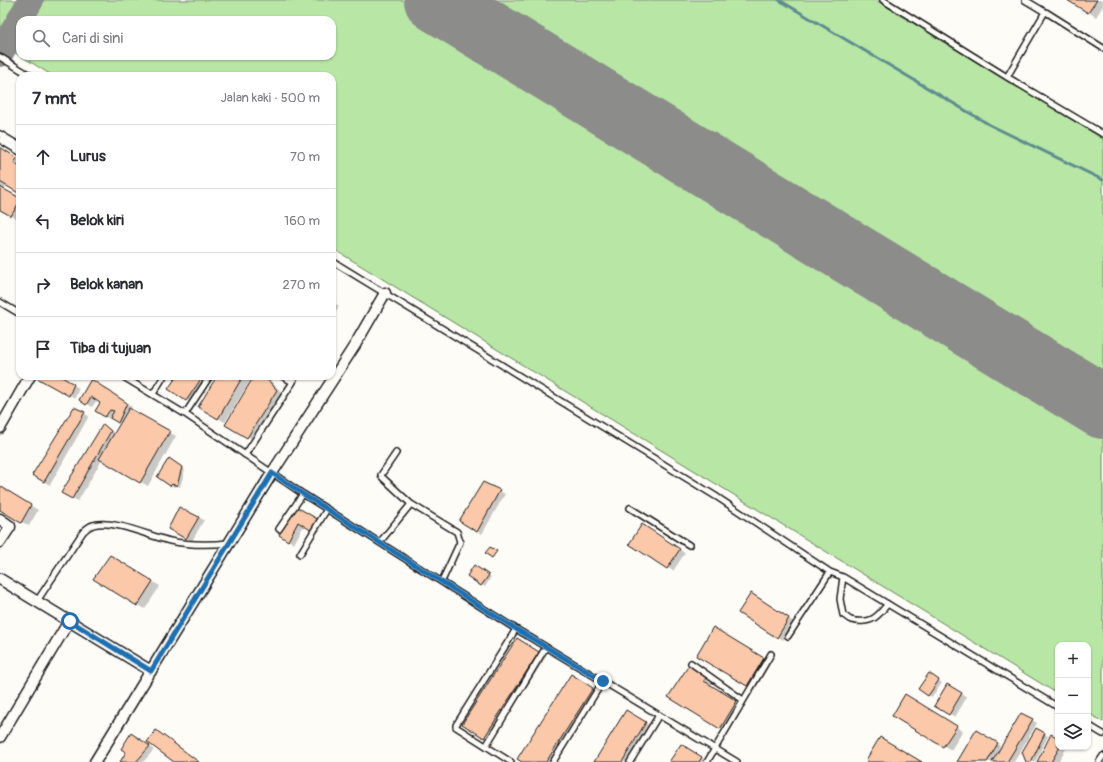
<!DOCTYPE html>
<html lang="id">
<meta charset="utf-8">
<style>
:root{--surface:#fff;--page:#f7f7f7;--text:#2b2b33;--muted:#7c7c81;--line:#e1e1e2}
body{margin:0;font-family:Pangolin,sans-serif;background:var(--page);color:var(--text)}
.controls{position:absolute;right:12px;bottom:12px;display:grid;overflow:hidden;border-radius:8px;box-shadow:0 1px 3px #0004}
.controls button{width:36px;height:36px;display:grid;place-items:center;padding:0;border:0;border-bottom:1px solid var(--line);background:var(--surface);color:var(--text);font:20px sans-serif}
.stop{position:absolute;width:12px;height:12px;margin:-9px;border:3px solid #1f6fb2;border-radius:50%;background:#fff}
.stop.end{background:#1f6fb2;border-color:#fff;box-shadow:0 1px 4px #0008}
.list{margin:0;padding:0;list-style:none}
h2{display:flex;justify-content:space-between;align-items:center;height:52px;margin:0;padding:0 16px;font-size:17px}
h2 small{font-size:13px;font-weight:400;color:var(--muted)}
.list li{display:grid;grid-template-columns:26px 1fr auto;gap:12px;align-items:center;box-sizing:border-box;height:64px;padding:0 16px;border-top:1px solid var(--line)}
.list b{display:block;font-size:15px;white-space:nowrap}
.list em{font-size:13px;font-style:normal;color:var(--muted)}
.icon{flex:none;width:22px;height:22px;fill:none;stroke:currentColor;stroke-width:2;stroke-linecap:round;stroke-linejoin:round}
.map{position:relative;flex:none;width:1103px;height:762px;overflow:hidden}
.search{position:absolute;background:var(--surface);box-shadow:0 1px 3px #0004;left:16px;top:16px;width:320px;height:44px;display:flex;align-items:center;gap:10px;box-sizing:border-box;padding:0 14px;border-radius:12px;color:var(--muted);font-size:15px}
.panel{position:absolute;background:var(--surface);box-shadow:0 1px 3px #0004;left:16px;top:72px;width:320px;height:308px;border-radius:12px}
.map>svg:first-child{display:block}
</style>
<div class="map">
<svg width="1103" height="762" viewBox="0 0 1103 762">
<rect width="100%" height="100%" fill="#fdfcf7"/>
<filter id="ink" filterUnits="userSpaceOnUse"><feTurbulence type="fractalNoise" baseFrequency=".025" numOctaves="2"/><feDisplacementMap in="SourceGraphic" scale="8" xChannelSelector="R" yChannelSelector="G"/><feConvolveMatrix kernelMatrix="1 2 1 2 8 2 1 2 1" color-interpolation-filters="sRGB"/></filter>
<g filter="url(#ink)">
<path fill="#b8e6a5" stroke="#6a8160" d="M 0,0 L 876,0 L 1103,139 L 1103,722 L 1088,713 L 1088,645 L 1058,645 L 1058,694 L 332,248 L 332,76 L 53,76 L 21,56 L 332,56 L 332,20 L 20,20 L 20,56 L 0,43 Z"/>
<path fill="#0003" d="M 1069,0 L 1103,0 L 1103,6 L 1096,17 Z
M 0,148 L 20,160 L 20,193 L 7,185 L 4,190 L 20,200 L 20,213 L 17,219 L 0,209 Z
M 332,302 L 339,306 L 332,318 Z
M 38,376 L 58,376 L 79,388 L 75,398 L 37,377 Z
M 178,376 L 210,376 L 192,403 L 170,389 Z
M 218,376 L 253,376 L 225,422 L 199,407 Z
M 256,376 L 266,376 L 284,395 L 255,441 L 227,424 Z
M 97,384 L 132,407 L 130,410 L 176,436 L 148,486 L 102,460 L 78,501 L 62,493 L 104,425 L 115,434 L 121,423 L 112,418 L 111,420 L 97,411 L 102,402 L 97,400 L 92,407 L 80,399 Z
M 75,408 L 89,416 L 50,485 L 33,475 Z
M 173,461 L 185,470 L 180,487 L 176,485 L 174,487 L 158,477 Z
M 484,483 L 505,494 L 482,534 L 460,521 Z
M 0,487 L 38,510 L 29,526 L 0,509 Z
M 297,509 L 324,524 L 318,533 L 304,525 L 294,544 L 281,535 Z
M 198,517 L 204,520 L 192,541 L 169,528 Z
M 647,529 L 685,553 L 673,571 L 630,543 Z
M 110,556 L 160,586 L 145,609 L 94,579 Z
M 474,567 L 491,577 L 485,587 L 468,576 Z
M 757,598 L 794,622 L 783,640 L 777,637 Z
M 713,628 L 771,663 L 755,690 L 697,655 Z
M 525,644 L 546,657 L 491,742 L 484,737 Z
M 689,666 L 714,681 L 711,686 L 744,706 L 727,732 L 720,728 Z
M 933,677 L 942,683 L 932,697 L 920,689 Z
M 579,680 L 600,693 L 556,762 L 524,762 Z
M 947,685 L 967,697 L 955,717 L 935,705 Z
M 905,696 L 963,731 L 951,750 L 893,716 Z
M 626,711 L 653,727 L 632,762 L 595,762 Z
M 1022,714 L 1037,723 L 1014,762 L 958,762 L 977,732 L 1002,747 Z
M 1036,729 L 1048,736 L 1035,762 L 1027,762 Z
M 137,737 L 154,750 L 143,762 L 121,762 Z
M 1058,739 L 1058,747 L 1067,747 L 1058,762 L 1038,762 Z
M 681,745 L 709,762 L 671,762 Z"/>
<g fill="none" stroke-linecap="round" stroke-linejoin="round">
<path stroke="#5c8d8f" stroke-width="3" d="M 779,0 L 990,125 L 1103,180"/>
<path stroke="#8c8c8a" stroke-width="26" d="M 0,54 L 31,0"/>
<path stroke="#8c8c8a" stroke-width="64" d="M 436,0 L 1103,407"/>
</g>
<path fill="#fbc9aa" stroke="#1c1c1c" d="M 1067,0 L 1097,0 L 1088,13 Z
M 0,147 L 17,158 L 14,163 L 20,167 L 20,194 L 0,182 Z
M 0,187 L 20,198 L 20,201 L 11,216 L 0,210 Z
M 36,376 L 60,376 L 74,384 L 69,396 L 35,377 Z
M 177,376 L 203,376 L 186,401 L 168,389 Z
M 217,376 L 243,376 L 218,419 L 198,407 Z
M 254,376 L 264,376 L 277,390 L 247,438 L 225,425 Z
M 91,379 L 127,403 L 118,423 L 110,418 L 114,411 L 110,410 L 105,417 L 95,411 L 100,403 L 91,397 L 86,405 L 79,400 Z
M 74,407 L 85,412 L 44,482 L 32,475 Z
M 129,408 L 170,431 L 140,483 L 99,459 Z
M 103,424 L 111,431 L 72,499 L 61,493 Z
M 169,458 L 182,467 L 177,486 L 172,484 L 170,486 L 157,477 Z
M 483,482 L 500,490 L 477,532 L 459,521 Z
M 0,486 L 31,505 L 21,523 L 0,510 Z
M 179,507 L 199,517 L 186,539 L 168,529 Z
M 297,507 L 319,520 L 312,531 L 298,522 L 288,541 L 279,535 Z
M 642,524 L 680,549 L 667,569 L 629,544 Z
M 490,547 L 497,551 L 492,558 L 485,553 Z
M 110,555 L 153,581 L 137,606 L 93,579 Z
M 474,565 L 489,575 L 481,586 L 467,576 Z
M 751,593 L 789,618 L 777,638 L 738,613 Z
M 713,627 L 764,658 L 747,686 L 696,656 Z
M 517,638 L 539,652 L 484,738 L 462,724 Z
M 689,665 L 707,676 L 704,681 L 737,701 L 720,729 L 668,697 Z
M 929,673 L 939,680 L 928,696 L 918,689 Z
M 571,674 L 593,688 L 546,762 L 522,762 L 517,759 Z
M 947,684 L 962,693 L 949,715 L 934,706 Z
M 905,694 L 957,726 L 943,747 L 892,716 Z
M 626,710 L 646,722 L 622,762 L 594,762 Z
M 1021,713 L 1033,719 L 1007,762 L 992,762 Z
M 1036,728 L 1045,733 L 1031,762 L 1026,762 L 1022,752 Z
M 156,730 L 199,762 L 174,762 L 147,742 Z
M 976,730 L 998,743 L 987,762 L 957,762 Z
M 131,733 L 150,746 L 136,762 L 120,762 L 126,752 L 121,749 Z
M 1051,734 L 1058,738 L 1058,747 L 1060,747 L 1051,762 L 1037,762 Z
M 880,737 L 922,762 L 869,762 L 866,760 Z
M 681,744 L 702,757 L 699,762 L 669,762 Z"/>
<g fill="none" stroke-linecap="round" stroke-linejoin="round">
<defs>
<path id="service" d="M 883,0 L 1007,77 L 1103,134
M 1025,0 L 1045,12
M 0,57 L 31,76
M 1007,77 L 1045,12 L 1046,12 L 1103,48
M 0,134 L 20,146
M 0,140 L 20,152
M 332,261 L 717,497 L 830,572 L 843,577 L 1058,707
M 0,302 L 20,314
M 122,376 L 185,414 L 303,494 L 516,629 L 737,762
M 282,376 L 293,382
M 153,394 L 164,376
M 185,414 L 210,376
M 245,455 L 293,382 L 295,376
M 411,504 L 457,532 L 460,542 L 442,581
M 630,508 L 689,545
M 279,529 L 303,494
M 380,542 L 411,504 L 382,477 L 381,475 L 396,453
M 300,554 L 327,509
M 843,577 L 840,599 L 843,615 C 846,616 848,619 851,620 C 857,622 868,622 874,618 C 879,615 883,609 888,604
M 37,601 L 83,532 C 86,529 89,526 93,525 C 113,519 149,536 170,541 C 189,545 210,545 229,543
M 788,636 L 830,572
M 691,663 L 743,700
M 1088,725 L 1103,734
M 486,746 L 546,647
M 511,762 L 456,727 L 456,725 L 516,629
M 553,762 L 603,681
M 630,762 L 659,715
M 707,762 L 771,654
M 1099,762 L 1103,756"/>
<path id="minor" d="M 0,428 L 30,376
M 0,519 L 10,526 L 10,527 L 0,542
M 0,579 L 151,671
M 0,737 L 69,621
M 95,762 L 272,473 L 355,345 L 385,293"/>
</defs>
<use href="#service" stroke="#1c1c1c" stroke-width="8"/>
<use href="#minor" stroke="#1c1c1c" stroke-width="13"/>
<use href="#service" stroke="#fdfcf7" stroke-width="5"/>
<use href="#minor" stroke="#fdfcf7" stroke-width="10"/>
</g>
</g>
<g fill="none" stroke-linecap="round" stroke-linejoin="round" filter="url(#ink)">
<path stroke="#1f6fb2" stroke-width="5" d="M 70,621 L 151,671 L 272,473 L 303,494 L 516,629 L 603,681"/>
</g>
</svg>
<div class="controls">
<button>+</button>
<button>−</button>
<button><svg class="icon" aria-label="layers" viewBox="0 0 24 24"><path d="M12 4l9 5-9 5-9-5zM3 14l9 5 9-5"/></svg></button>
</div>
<div class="stop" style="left:70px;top:621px"></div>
<div class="stop end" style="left:603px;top:681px"></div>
<div class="search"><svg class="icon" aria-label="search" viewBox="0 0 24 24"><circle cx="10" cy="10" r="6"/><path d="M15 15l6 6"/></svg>Cari di sini</div>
<section class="panel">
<h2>7 mnt<small>Jalan kaki · 500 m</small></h2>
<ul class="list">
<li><svg class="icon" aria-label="ahead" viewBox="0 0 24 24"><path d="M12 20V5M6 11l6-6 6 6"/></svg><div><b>Lurus</b></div><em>70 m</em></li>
<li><svg class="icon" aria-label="left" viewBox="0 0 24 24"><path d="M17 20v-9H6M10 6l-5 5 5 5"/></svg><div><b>Belok kiri</b></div><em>160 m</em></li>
<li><svg class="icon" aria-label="right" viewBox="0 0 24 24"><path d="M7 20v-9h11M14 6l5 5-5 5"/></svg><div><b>Belok kanan</b></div><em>270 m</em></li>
<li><svg class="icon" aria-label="arrive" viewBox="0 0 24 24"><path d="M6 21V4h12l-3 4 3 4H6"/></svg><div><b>Tiba di tujuan</b></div></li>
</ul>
</section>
</div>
